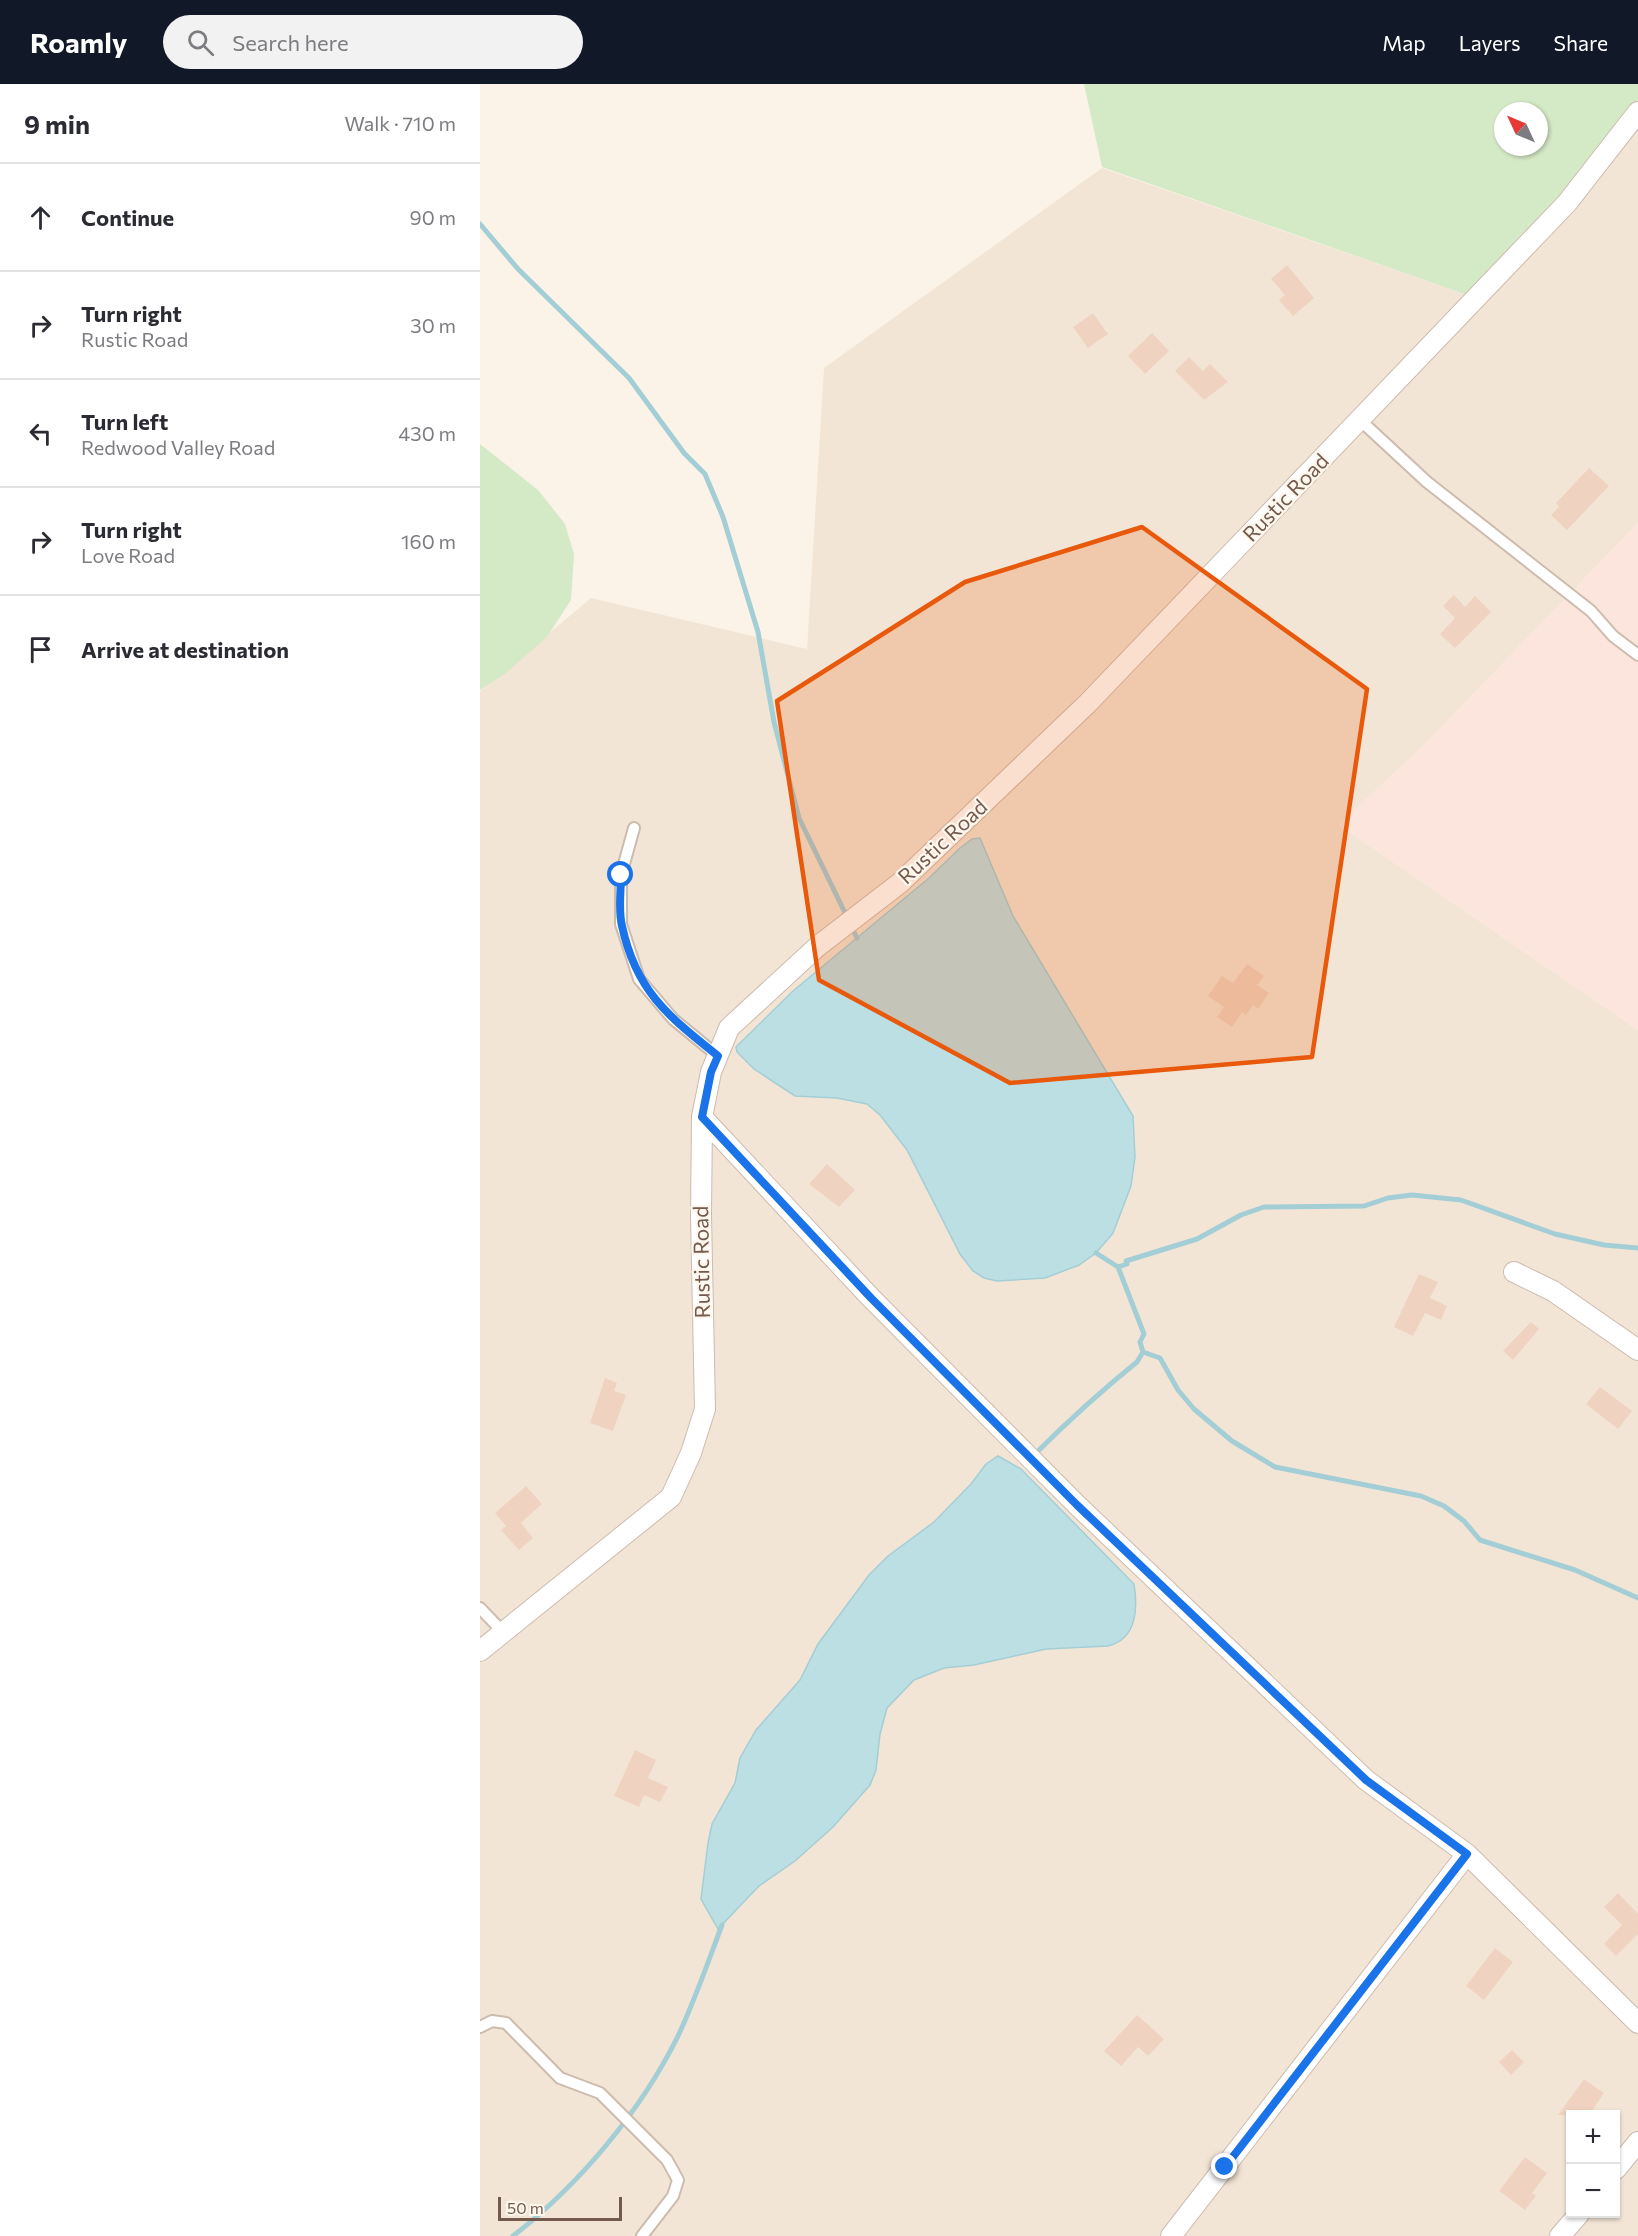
<!DOCTYPE html>
<meta charset="utf-8">
<style>
:root{--surface:#fff;--page:#f2f2f3;--text:#2b2b33;--muted:#7c7c81;--line:#e1e1e2;--accent:#111827}
body{margin:0;font-family:Commissioner,sans-serif;background:var(--page);color:var(--text)}
.controls{position:absolute;right:18px;bottom:18px;display:grid;overflow:hidden;border-radius:0px;box-shadow:0 2px 4px #0004}
.controls button{width:54px;height:54px;display:grid;place-items:center;padding:0;border:0;border-bottom:2px solid var(--line);background:var(--surface);color:var(--text);font:30px sans-serif}
.compass{position:absolute;left:1014px;top:18px;width:54px;height:54px;border-radius:50%;background:var(--surface);box-shadow:0 2px 4px #0004;rotate:314deg}
.scale{position:absolute;left:18px;bottom:15px;width:124px;box-sizing:border-box;padding-left:6px;border:3px solid #745a4d;border-top:0;font-size:16px;line-height:21px;white-space:nowrap;color:#745a4d;-webkit-text-stroke:4px #fef7ee;paint-order:stroke}
.stop{position:absolute;width:18px;height:18px;margin:-14px;border:4px solid #1a73e8;border-radius:50%;background:#fff}
.stop.end{background:#1a73e8;border-color:#fff;box-shadow:0 2px 6px #0008}
.list{margin:0;padding:0;list-style:none}
h2{display:flex;justify-content:space-between;align-items:center;height:78px;margin:0;padding:0 24px;font-size:26px}
h2 small{font-size:20px;font-weight:400;color:var(--muted)}
.list li{display:grid;grid-template-columns:39px 1fr auto;gap:18px;align-items:center;box-sizing:border-box;height:108px;padding:0 24px;border-top:2px solid var(--line)}
.list b{display:block;font-size:22px;white-space:nowrap}
.list p{margin:0;font-size:20px;white-space:nowrap;color:var(--muted)}
.list em{font-size:20px;font-style:normal;color:var(--muted)}
.icon{flex:none;width:33px;height:33px;fill:none;stroke:currentColor;stroke-width:2;stroke-linecap:round;stroke-linejoin:round}
.map{position:relative;flex:none;width:1158px;height:2152px;overflow:hidden}
header{display:flex;align-items:center;gap:36px;box-sizing:border-box;height:84px;padding:0 30px;background:var(--accent);color:#fff}
header strong{font-size:28px}
nav{display:flex;gap:33px;margin-inline-start:auto;font-size:21px}
.search{width:420px;height:54px;background:var(--page);display:flex;align-items:center;gap:15px;box-sizing:border-box;padding:0 21px;border-radius:33px;color:var(--muted);font-size:22px}
main{display:flex}
aside{flex:1;background:var(--surface)}
.map>svg:first-child{display:block}
</style>
<header>
<strong>Roamly</strong>
<div class="search"><svg class="icon" aria-label="search" viewBox="0 0 24 24"><circle cx="10" cy="10" r="6"/><path d="M15 15l6 6"/></svg>Search here</div>
<nav><a>Map</a><a>Layers</a><a>Share</a></nav>
</header>
<main>
<aside>
<h2>9 min<small>Walk · 710 m</small></h2>
<ul class="list">
<li><svg class="icon" aria-label="ahead" viewBox="0 0 24 24"><path d="M12 20V5M6 11l6-6 6 6"/></svg><div><b>Continue</b></div><em>90 m</em></li>
<li><svg class="icon" aria-label="right" viewBox="0 0 24 24"><path d="M7 20v-9h11M14 6l5 5-5 5"/></svg><div><b>Turn right</b><p>Rustic Road</p></div><em>30 m</em></li>
<li><svg class="icon" aria-label="left" viewBox="0 0 24 24"><path d="M17 20v-9H6M10 6l-5 5 5 5"/></svg><div><b>Turn left</b><p>Redwood Valley Road</p></div><em>430 m</em></li>
<li><svg class="icon" aria-label="right" viewBox="0 0 24 24"><path d="M7 20v-9h11M14 6l5 5-5 5"/></svg><div><b>Turn right</b><p>Love Road</p></div><em>160 m</em></li>
<li><svg class="icon" aria-label="arrive" viewBox="0 0 24 24"><path d="M6 21V4h12l-3 4 3 4H6"/></svg><div><b>Arrive at destination</b></div></li>
</ul>
</aside>
<div class="map">
<svg width="1158" height="2152" viewBox="0 0 1158 2152">
<rect width="100%" height="100%" fill="#fbf3e7"/>
<path fill="#f3e5d6" fill-rule="evenodd" d="M 1158,46 L 1158,439 L 945,660 L 859,741 L 1158,946 L 1158,2152 L 0,2152 L 0,607 L 111,514 L 327,565 L 344,284 L 622,84 L 996,214 ZM 1090,2030 L 1136,2030 L 1136,2130 L 1090,2130 Z"/>
<path fill="#fbe5dc" d="M 1158,439 L 1158,946 L 859,741 L 945,660 Z"/>
<path fill="#d4e9c6" fill-rule="evenodd" d="M 604,0 L 1158,0 L 1158,46 L 996,214 L 622,83 ZM 1023,27 L 1059,27 L 1059,63 L 1023,63 Z
M 0,360 L 58,406 L 85,440 L 94,470 L 91,516 L 67,553 L 26,589 L 0,606 Z"/>
<path fill="#bcdfe4" stroke="#a3ced6" stroke-width="1.5" d="M 500,754 L 533,832 L 653,1032 L 655,1073 L 651,1102 L 633,1149 L 616,1169 L 599,1181 L 565,1194 L 517,1197 L 504,1194 L 493,1187 L 480,1170 L 427,1066 L 400,1031 L 387,1020 L 357,1014 L 315,1012 L 274,985 L 257,968 L 256,963 L 313,907 L 449,794 L 480,764 L 492,755 Z
M 518,1372 L 541,1385 L 654,1500 C 658,1524 657,1555 628,1562 L 566,1565 L 494,1581 L 464,1584 L 434,1596 L 407,1624 L 400,1650 L 396,1686 L 390,1701 L 353,1743 L 315,1777 L 279,1802 L 238,1845 L 221,1815 L 228,1759 L 232,1740 L 255,1699 L 260,1674 L 276,1646 L 320,1596 L 338,1560 L 389,1491 L 408,1472 L 454,1438 L 491,1400 L 506,1380 Z"/>
<g fill="none" stroke-linecap="round" stroke-linejoin="round">
<path stroke="#a3ced6" stroke-width="5" d="M 0,140 L 38,185 L 149,294 L 204,369 L 225,390 L 243,433 L 278,548 L 294,638 L 319,734 L 367,833
M 371,842 L 377,854
M 638,1183 L 647,1180 L 646,1177 L 717,1155 L 761,1131 L 784,1123 L 884,1122 L 908,1114 L 932,1111 L 981,1116 L 1075,1150 L 1124,1161 L 1158,1164
M 663,1268 L 680,1274 L 698,1306 L 714,1325 L 752,1357 L 795,1383 L 941,1412 L 964,1422 L 984,1437 L 1000,1456 L 1095,1486 L 1158,1514
M 554,1371 C 587,1338 621,1307 657,1278 L 663,1268 L 660,1258 L 664,1250 L 638,1183 L 616,1169
M 33,2152 C 99,2101 161,2027 198,1952 C 215,1916 228,1878 242,1841"/>
</g>
<path fill="#efd3c0" d="M 807,181 L 834,214 L 813,232 L 799,216 L 805,211 L 791,195 Z
M 613,229 L 628,250 L 608,264 L 593,243 Z
M 672,249 L 689,267 L 665,290 L 648,272 Z
M 709,273 L 723,287 L 730,280 L 748,298 L 724,316 L 695,287 Z
M 1109,384 L 1129,402 L 1087,446 L 1071,431 L 1079,423 L 1076,419 Z
M 974,511 L 985,523 L 995,512 L 1011,528 L 975,564 L 960,550 L 975,534 L 963,522 Z
M 767,880 L 784,892 L 777,901 L 789,909 L 778,925 L 773,921 L 766,931 L 762,928 L 752,943 L 737,933 L 744,923 L 728,912 L 742,892 L 753,899 Z
M 347,1080 L 375,1106 L 359,1123 L 329,1100 Z
M 939,1190 L 958,1198 L 950,1214 L 967,1222 L 961,1236 L 945,1229 L 933,1252 L 914,1243 Z
M 1051,1238 L 1059,1245 L 1033,1276 L 1023,1267 Z
M 125,1294 L 137,1299 L 134,1307 L 146,1311 L 133,1347 L 110,1339 Z
M 1120,1303 L 1152,1327 L 1138,1345 L 1106,1320 Z
M 46,1402 L 62,1420 L 41,1439 L 53,1454 L 39,1466 L 21,1446 L 26,1442 L 15,1429 Z
M 155,1666 L 176,1676 L 168,1694 L 188,1703 L 180,1718 L 164,1711 L 159,1723 L 134,1712 Z
M 1138,1809 L 1158,1830 L 1158,1850 L 1136,1872 L 1124,1860 L 1142,1841 L 1124,1823 Z
M 1015,1864 L 1033,1878 L 1004,1916 L 986,1902 Z
M 657,1931 L 684,1955 L 668,1972 L 658,1963 L 641,1982 L 624,1967 Z
M 1032,1966 L 1044,1978 L 1031,1991 L 1019,1978 Z
M 1104,1995 L 1124,2009 L 1109,2031 L 1078,2031 Z
M 1045,2073 L 1067,2089 L 1052,2109 L 1056,2112 L 1045,2126 L 1019,2107 Z"/>
<g fill="none" stroke-linecap="round" stroke-linejoin="round">
<defs>
<path id="lane" d="M 880,336 L 947,398 L 1111,527 L 1133,552 L 1158,571
M 154,744 L 141,791 L 141,840 L 159,895 L 193,935 L 238,972
M 0,1524 L 23,1548
M 0,1943 L 12,1937 L 26,1939 L 80,1994 L 120,2009 L 187,2076 L 198,2096 L 193,2112 L 162,2152"/>
<path id="street" d="M 222,1033 L 391,1214 L 597,1421 L 886,1696 L 987,1770 L 1158,1939
M 1034,1188 L 1073,1207 L 1158,1266
M 0,1567 L 191,1413 L 211,1369 L 225,1325 L 221,1131 L 222,1033 L 231,988 L 249,944 L 338,862 L 420,799 L 608,619 L 1087,119 L 1158,28
M 1136,2085 L 1158,2058
M 691,2152 L 987,1770
M 1080,2152 L 1099,2130"/>
</defs>
<use href="#lane" stroke="#cdbbae" stroke-width="14"/>
<use href="#street" stroke="#cdbbae" stroke-width="22"/>
<use href="#lane" stroke="#fff" stroke-width="10"/>
<use href="#street" stroke="#fff" stroke-width="20"/>
</g>
<g fill="none" stroke-linecap="round" stroke-linejoin="round">
<path stroke="#1a73e8" stroke-width="8" d="M 141,791 C 141,807 138,826 142,842 C 156,907 188,932 238,972 L 231,988 L 222,1033 L 391,1214 L 597,1421 L 886,1696 L 987,1770 L 745,2083"/>
</g>
<path fill="#e8590c" fill-opacity="0.2" stroke="#e8590c" stroke-width="4.5" stroke-linejoin="round" d="M 662,443 L 887,605 L 832,973 L 530,999 L 339,896 L 297,617 L 485,498 Z"/>
<g text-anchor="middle" stroke-width="4.5" stroke-linejoin="round" paint-order="stroke">
<g font-size="21" fill="#745a4d" stroke="#fef7ee">
<text transform="translate(806 414) rotate(-46)" y="7">Rustic Road</text>
<text transform="translate(463 758) rotate(-43)" y="7">Rustic Road</text>
<text transform="translate(222 1178) rotate(-91)" y="7">Rustic Road</text>
</g>
</g>
</svg>
<div class="controls">
<button>+</button>
<button>−</button>
</div>
<svg class="compass" viewBox="-18 -18 36 36"><path d="M0-13l5 13h-10z" fill="#e53935"/><path d="M0 13l5-13h-10z" fill="#7c7c81"/></svg>
<div class="scale">50 m</div>
<div class="stop" style="left:141px;top:791px"></div>
<div class="stop end" style="left:745px;top:2083px"></div>
</div>
</main>
